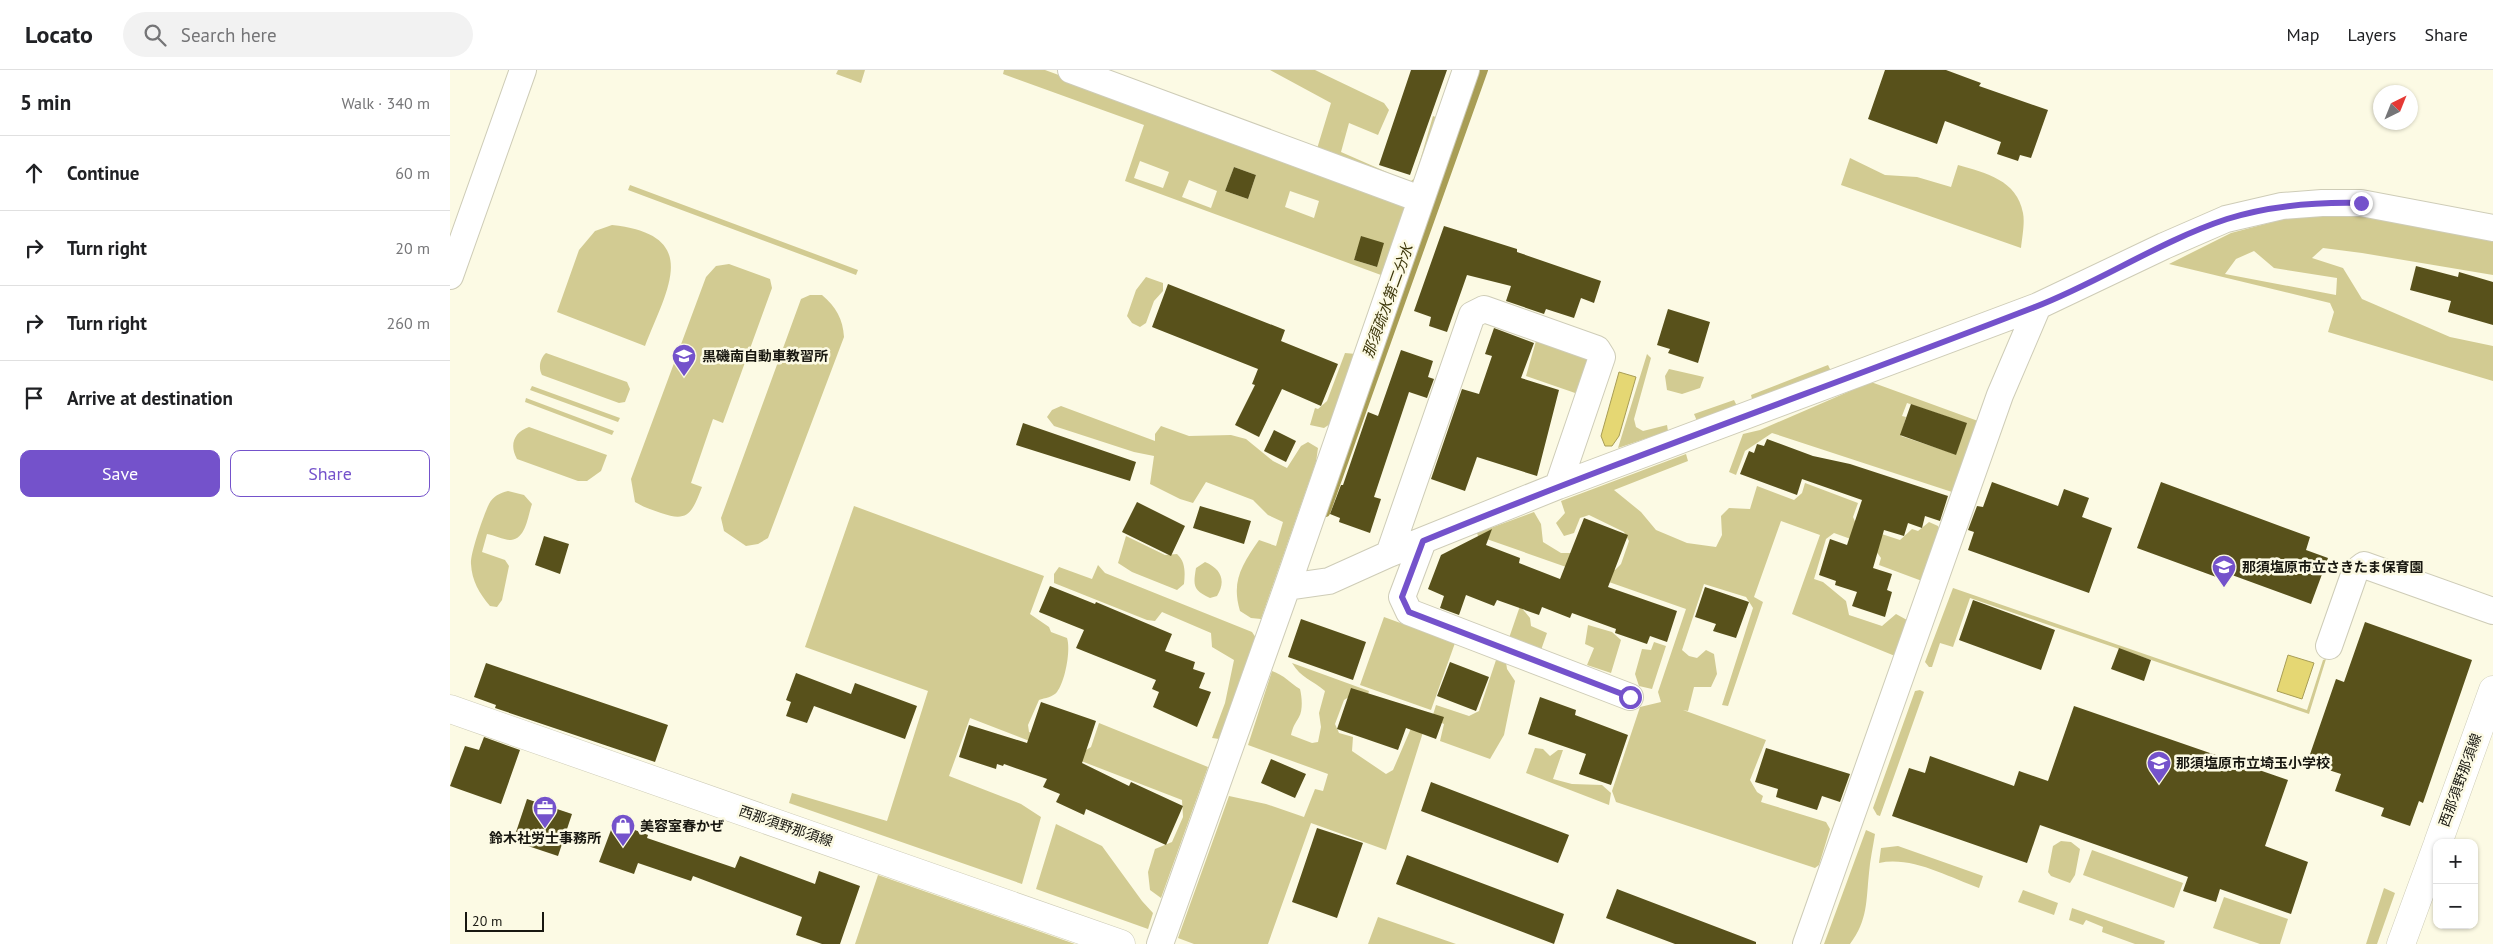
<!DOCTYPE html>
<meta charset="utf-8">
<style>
:root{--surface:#fff;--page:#f2f2f2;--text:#202124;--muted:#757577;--line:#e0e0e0;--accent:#7452cb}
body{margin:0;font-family:"PT Sans","Noto Sans JP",sans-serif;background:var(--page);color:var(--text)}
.controls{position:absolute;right:15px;bottom:15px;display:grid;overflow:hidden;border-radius:10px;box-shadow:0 1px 4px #0004}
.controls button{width:45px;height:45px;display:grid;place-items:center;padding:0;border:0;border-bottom:1px solid var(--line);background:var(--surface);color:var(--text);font:25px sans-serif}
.compass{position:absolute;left:1923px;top:15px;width:45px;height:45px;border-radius:50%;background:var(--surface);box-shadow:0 1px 4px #0004;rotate:43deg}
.scale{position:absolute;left:15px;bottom:12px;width:79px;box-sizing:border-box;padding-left:5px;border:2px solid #181710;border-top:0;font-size:14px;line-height:18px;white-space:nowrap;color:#181710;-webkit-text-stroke:4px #fcfae4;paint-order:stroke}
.stop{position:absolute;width:15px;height:15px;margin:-11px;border:4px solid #7452cb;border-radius:50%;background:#fff}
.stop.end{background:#7452cb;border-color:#fff;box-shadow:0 1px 5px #0008}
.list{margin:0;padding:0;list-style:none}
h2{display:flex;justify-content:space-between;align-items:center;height:65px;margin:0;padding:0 20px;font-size:21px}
h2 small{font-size:16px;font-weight:400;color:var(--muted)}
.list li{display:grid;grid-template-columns:32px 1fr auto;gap:15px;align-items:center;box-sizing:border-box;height:75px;padding:0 20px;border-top:1px solid var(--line)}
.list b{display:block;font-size:19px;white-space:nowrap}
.list em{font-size:16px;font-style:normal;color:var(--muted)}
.actions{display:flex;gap:10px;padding:15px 20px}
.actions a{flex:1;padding:11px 0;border:1px solid var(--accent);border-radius:10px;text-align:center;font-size:18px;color:var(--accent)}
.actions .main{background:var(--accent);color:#fff}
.icon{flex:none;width:28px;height:28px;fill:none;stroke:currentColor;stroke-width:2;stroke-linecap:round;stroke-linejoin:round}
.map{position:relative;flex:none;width:2043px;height:874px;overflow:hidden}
header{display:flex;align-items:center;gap:30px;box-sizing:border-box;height:70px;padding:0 25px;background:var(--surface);border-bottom:1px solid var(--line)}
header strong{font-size:24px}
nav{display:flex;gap:28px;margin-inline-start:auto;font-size:18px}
.search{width:350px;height:45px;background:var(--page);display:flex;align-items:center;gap:12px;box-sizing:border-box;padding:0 18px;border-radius:28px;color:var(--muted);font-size:19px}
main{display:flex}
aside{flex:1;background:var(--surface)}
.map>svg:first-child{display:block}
</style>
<header>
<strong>Locato</strong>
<div class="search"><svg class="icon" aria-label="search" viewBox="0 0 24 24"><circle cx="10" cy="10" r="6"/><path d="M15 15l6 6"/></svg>Search here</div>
<nav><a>Map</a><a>Layers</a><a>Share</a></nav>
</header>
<main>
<aside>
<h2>5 min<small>Walk · 340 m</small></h2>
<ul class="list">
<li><svg class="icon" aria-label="ahead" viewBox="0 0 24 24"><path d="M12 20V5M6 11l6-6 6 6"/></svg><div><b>Continue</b></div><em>60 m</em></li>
<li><svg class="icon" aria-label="right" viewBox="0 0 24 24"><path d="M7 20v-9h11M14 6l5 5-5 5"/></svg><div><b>Turn right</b></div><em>20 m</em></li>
<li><svg class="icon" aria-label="right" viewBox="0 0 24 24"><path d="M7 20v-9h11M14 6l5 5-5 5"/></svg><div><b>Turn right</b></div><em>260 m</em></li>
<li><svg class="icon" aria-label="arrive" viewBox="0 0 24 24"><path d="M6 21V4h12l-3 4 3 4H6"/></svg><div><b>Arrive at destination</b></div></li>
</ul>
<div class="actions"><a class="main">Save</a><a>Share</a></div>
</aside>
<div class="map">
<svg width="2043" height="874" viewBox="0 0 2043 874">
<rect width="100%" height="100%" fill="#fcfae4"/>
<path fill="#d2cb92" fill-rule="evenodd" d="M 388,0 L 415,0 L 411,13 L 386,4 Z
M 554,0 L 595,0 L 949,129 L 956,139 L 931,205 L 675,111 L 694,55 L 553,4 ZM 690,91 L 719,102 L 713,118 L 684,108 ZM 784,97 L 806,105 L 798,129 L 775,121 ZM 739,110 L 767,121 L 761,138 L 732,127 ZM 840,121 L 869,131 L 864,148 L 835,137 ZM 912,166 L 927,197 L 904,190 Z
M 820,0 L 865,0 L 934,33 L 939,40 L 928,65 L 899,53 L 891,82 L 955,110 L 961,111 L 965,108 L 983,46 L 988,48 L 966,114 L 866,82 L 881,33 Z
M 1400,88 L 1435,105 L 1467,107 L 1501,117 L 1508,95 C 1536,103 1567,110 1573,143 C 1575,153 1572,168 1571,178 L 1391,115 Z
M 180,115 L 408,200 L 406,205 L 178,120 Z
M 1905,139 L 2043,167 L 2043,205 L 1912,183 L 1873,178 L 1862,188 L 1893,198 L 1912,229 L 2000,267 L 2043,276 L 2043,311 L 1878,262 L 1884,242 L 1880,233 L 1719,194 L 1781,163 L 1861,142 ZM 1804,181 L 1824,198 L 1887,208 L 1886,225 L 1775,204 L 1786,189 Z
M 162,155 C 253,165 217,219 195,276 L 107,242 L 129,180 L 145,161 Z
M 279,194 L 320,209 L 322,218 L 273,353 L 263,349 L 241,413 L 252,417 C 242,442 239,453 211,443 C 202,440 193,437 185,432 L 181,409 L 256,207 L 266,196 Z
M 696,207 L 713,213 L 713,221 L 704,231 L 696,253 L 690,257 L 682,253 L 677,246 L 686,220 Z
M 360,225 L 372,225 C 386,237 393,249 394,267 L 318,468 L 308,474 L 296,476 L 274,461 L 271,448 L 351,229 Z
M 1086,271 L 1136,287 L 1138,297 L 1128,324 L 1076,306 Z
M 96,283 L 177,312 L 180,319 L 175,332 L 169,333 L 92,305 C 88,298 90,288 96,283 Z
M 895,283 L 906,284 L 880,354 L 874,358 L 860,355 L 865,338 L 868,339 L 877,331 Z
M 1197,284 L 1201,288 L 1184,349 L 1186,357 L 1193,361 L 1217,355 L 1218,361 L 1168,378 Z
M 1378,295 L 1381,301 L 1303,333 L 1301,325 Z
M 1219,299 L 1254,307 L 1250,318 L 1232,324 L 1217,320 L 1215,306 Z
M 1421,312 L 1528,351 L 1502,422 L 1322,363 L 1295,381 L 1286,405 L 1279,402 L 1293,364 L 1310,360 ZM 1457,333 L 1516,353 L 1505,384 L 1451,366 L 1456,347 L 1452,346 Z
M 82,316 L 170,348 L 168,352 L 80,320 Z
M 76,328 L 164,361 L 162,365 L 75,332 Z
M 1284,330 L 1287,336 L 1247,351 L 1244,344 Z
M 611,336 L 705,371 L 705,364 L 711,356 L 739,366 L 781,365 L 796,369 L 823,391 L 837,398 L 851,376 L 858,372 L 868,378 L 866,392 L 811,549 L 801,548 L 790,541 C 781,511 792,495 809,470 L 826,476 L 833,452 L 818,445 L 803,430 L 756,412 L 743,433 L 730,429 L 700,414 L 704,386 L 684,382 L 604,356 L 597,347 L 602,340 Z
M 79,357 L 157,385 L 151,401 L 137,411 L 128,411 L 67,389 C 59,375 64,362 79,357 Z
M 1236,384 L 1238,391 L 1164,420 L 1191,442 L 1206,460 L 1237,473 L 1266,477 L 1272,465 L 1271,446 L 1279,438 L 1300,439 L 1307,416 L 1344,430 L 1352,423 L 1355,413 L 1408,433 L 1403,447 L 1407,456 L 1450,470 L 1462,459 L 1468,461 L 1479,452 L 1488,456 L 1490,460 L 1472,511 L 1429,495 L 1431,488 L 1423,477 L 1384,463 L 1376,469 L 1364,509 L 1373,512 L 1396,531 L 1399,545 L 1432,556 L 1446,544 L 1457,550 L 1445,586 L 1342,544 L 1370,465 L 1331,451 L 1304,527 L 1313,532 L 1278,636 L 1272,635 L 1303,538 L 1296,527 L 1254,514 L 1232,580 L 1239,586 L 1247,588 L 1256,580 L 1264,584 L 1267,604 L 1261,617 L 1244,617 L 1238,641 L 1233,640 L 1316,670 L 1300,710 L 1307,722 L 1313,726 L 1311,732 L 1376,752 L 1380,759 L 1369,795 L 1365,798 L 1166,732 L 1162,721 L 1190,637 L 1211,632 L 1208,622 L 1236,539 L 1028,466 L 1027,463 L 1084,442 L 1091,454 L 1093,472 L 1111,483 L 1123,483 L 1165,500 L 1171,494 L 1179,471 L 1174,462 L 1139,445 L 1130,448 L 1124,463 L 1114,466 L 1106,453 L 1115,443 L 1111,431 Z
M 58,421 L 74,425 L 82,434 C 78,445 76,469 61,470 C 54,470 44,465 37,464 L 32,482 L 55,490 L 59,496 L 52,530 L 47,537 L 40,536 C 29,523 22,511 21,494 C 20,484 34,444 39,434 C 43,426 50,423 58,421 Z
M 404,436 L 594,506 L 580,544 L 599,557 L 601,562 L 617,568 C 621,580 615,612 607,622 C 603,627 595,628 589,630 L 578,655 L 579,662 L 633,682 L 641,677 L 649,653 L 758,697 L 711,828 L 700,820 L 698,802 L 705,779 L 722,772 L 733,747 L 732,730 L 520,648 L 499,706 L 571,734 L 591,747 L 572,814 L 339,733 L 342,723 L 437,751 L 478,621 L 355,577 Z
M 676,466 L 715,485 L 727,484 C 736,492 735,504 734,514 L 727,520 L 682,502 L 668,493 Z
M 755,492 C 772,499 776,512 767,526 L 760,528 C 743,520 743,516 746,498 Z
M 648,495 L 655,503 L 802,562 L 806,568 L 769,669 L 762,668 L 775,633 L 784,590 L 762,577 L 761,563 L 712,542 L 705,551 L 697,550 L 604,513 L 604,504 L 609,497 L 642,509 Z
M 1503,518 L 1857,640 L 1873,590 L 1876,589 L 1859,644 L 1520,528 L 1503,577 L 1490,573 L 1482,597 L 1479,597 L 1475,592 Z
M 1070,536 L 1080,548 L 1081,556 L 1097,563 L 1091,580 L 1059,568 Z
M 934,547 L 1005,573 L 981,640 L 910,615 Z
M 1138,555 L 1162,562 L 1171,570 L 1161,603 L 1137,595 L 1144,578 L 1135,574 Z
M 1204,572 L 1216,576 L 1202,619 L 1189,616 L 1185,604 L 1192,579 L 1201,580 Z
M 1046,590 L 1056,592 L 1057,599 L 1065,611 L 1054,665 L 1040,689 L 990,671 L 994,654 L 982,648 L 986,635 L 1019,646 L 1029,641 Z
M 842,593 L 919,621 L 916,630 L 902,625 L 894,630 L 885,654 L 889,663 L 903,667 L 902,681 L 936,704 L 943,700 L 962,656 L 974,659 L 936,780 L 861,753 L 818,874 L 744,874 L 728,868 L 779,726 L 816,734 L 854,747 L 865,719 L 873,721 L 878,704 L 798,675 L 822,601 C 834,605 840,613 850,619 C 852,627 853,640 849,647 C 845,654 843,656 841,665 L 862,673 L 868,672 L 871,657 L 869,643 L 875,621 C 862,610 851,608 842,593 Z
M 1470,620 L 1474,622 L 1430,746 L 1427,745 L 1423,738 L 1465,621 Z
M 1085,678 L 1093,679 L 1100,686 L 1108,680 L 1113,680 L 1103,709 L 1122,714 L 1152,715 L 1161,723 L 1159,735 L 1076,703 Z
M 606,754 L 652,776 L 692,831 L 703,843 L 698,859 L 586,819 Z
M 1416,760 L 1425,764 C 1423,777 1420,790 1419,803 C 1416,831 1418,850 1400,874 L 1374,874 Z
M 1611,771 L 1621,772 L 1630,779 L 1625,805 L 1620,813 L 1601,806 L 1598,802 L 1603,776 Z
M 1448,776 L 1533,806 L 1529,818 C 1498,807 1462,786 1429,793 L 1431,778 Z
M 1642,780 L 1733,813 L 1724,838 L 1633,805 Z
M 428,805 L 625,874 L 405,874 Z
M 1934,818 L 1945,823 L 1927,874 L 1916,874 Z
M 1573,820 L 1608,833 L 1604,845 L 1568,832 Z
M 1774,827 L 1838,849 L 1830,874 L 1810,874 L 1763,858 Z
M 1622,838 L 1715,871 L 1714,874 L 1685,874 L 1652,862 L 1653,857 L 1636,850 L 1633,855 L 1619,850 Z
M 928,847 L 1006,874 L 918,874 Z"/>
<path fill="#e5d773" stroke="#a89d55" d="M 1169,302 L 1186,307 L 1169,366 L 1162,376 L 1155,376 L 1151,366 Z
M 1838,585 L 1864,593 L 1852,629 L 1827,621 Z"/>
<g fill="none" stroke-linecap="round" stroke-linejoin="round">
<path stroke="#a89d55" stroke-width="8" d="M 876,443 L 1034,0"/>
</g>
<path fill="#58511b" d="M 961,0 L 997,0 L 960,105 L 929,95 Z
M 1435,0 L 1496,0 L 1531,13 L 1529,16 L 1598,40 L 1581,88 L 1570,85 L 1568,91 L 1547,84 L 1551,72 L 1495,51 L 1487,74 L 1418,49 Z
M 784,97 L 806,105 L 798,129 L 775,121 Z
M 994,156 L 1067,179 L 1067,182 L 1151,211 L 1144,233 L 1131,228 L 1124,248 L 1096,239 L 1094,244 L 1056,231 L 1061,216 L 1017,205 L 997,262 L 979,256 L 981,247 L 964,241 Z
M 911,166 L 934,173 L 927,197 L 904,190 Z
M 1966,196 L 2008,207 L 2009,202 L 2043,212 L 2043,255 L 1998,242 L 2001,231 L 1960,220 Z
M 718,214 L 835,260 L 831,271 L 888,294 L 871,336 L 832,319 L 809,367 L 785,355 L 805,315 L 802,314 L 808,299 L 702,257 Z
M 1218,239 L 1260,252 L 1248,293 L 1218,283 L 1220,279 L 1207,275 Z
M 1044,258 L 1084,273 L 1071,308 L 1109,320 L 1087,406 L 1027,387 L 1015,421 L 981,409 L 1012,319 L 1029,324 L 1042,286 L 1035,284 Z
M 951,280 L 983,291 L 978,307 L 984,309 L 977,328 L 959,322 L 924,427 L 931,429 L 920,463 L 889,452 L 890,448 L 880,444 L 891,415 L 893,415 L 918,342 L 928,346 Z
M 1461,334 L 1517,353 L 1506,385 L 1450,365 Z
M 573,353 L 686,392 L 680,411 L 566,375 Z
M 824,360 L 846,371 L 836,392 L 814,381 Z
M 1317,369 L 1363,386 L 1400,394 L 1498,426 L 1490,451 L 1475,446 L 1472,458 L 1458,453 L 1454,466 L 1434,460 L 1423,498 L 1442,504 L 1437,520 L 1442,522 L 1435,547 L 1402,536 L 1407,522 L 1385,515 L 1386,511 L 1369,505 L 1380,469 L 1397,475 L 1412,430 L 1352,409 L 1347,425 L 1290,404 L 1299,381 L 1304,383 L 1307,374 L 1314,376 Z
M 1542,412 L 1608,436 L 1614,419 L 1639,428 L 1632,447 L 1662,458 L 1639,523 L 1518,480 L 1524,462 L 1518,460 L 1527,436 L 1533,437 Z
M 1711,412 L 1860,467 L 1856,480 L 1878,488 L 1861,534 L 1771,501 L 1769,508 L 1687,478 Z
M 687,432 L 735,456 L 721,486 L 672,462 Z
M 750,436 L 801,451 L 794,474 L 743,458 Z
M 1134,448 L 1178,465 L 1158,517 L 1227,541 L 1217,572 L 1200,566 L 1197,574 L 1165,563 L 1166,559 L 1122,543 L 1120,548 L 1092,537 L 1089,545 L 1047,530 L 1044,536 L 1016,525 L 1009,545 L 990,538 L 994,526 L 978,519 L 991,485 L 1042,459 L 1036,475 L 1070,488 L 1069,493 L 1110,509 Z
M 94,466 L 119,474 L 110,504 L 85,495 Z
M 600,516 L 645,534 L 646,532 L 722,564 L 715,581 L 745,592 L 743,599 L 755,603 L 749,618 L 761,622 L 747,657 L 703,637 L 709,622 L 702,619 L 706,610 L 626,578 L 634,560 L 589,542 Z
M 1255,517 L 1299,532 L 1286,568 L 1263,561 L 1266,554 L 1245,547 Z
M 1523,530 L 1605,560 L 1591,600 L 1509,570 Z
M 851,549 L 916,572 L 903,610 L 838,587 Z
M 1915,552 L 2022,590 L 1973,733 L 1969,731 L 1960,756 L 1931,746 L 1934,738 L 1885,721 L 1891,704 L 1857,693 L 1886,609 L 1894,612 Z
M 1669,578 L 1701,590 L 1694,611 L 1661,599 Z
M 1000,592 L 1039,607 L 1026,641 L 987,626 Z
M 36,593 L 218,655 L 205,692 L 45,638 L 46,635 L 24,627 Z
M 346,603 L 401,624 L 405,613 L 467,636 L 455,669 L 364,636 L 357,653 L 336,646 L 341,632 L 336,630 Z
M 901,618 L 994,647 L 986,669 L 956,658 L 948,680 L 887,659 Z
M 1090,627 L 1126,640 L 1125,645 L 1178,665 L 1161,715 L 1129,704 L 1136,684 L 1078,664 Z
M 591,632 L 646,651 L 632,693 L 679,716 L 681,712 L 733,736 L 716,775 L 636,739 L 634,745 L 606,732 L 610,724 L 593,717 L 597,709 L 554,694 L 553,696 L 547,694 L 546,699 L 509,687 L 519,655 L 577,673 Z
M 1624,636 L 1838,710 L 1815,776 L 1858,792 L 1841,844 L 1770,819 L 1766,832 L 1733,821 L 1738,807 L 1590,755 L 1577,793 L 1442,746 L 1459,698 L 1475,703 L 1480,686 L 1564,716 L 1569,701 L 1598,711 Z
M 34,667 L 70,680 L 51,734 L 0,716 L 15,676 L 29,680 Z
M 1316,678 L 1400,704 L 1390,732 L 1372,726 L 1367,740 L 1326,727 L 1328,719 L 1305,712 Z
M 821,689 L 856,704 L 845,728 L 811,713 Z
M 981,712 L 1119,765 L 1108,793 L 971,741 Z
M 77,729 L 122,744 L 108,786 L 63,771 Z
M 164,752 L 198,765 L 197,768 L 285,798 L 290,786 L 365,814 L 369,801 L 410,816 L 390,874 L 372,874 L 346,865 L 352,847 L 243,806 L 241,811 L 188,793 L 184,804 L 149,792 Z
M 867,758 L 913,773 L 887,848 L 842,832 Z
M 957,785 L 1114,844 L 1104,874 L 946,814 Z
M 1167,819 L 1306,872 L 1306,874 L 1225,874 L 1156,848 Z"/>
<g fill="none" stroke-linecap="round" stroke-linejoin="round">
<defs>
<path id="minor" d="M 621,0 L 970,129
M 0,206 L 73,0
M 973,471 L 952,527 L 959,542 L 1180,627
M 939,484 L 1022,245 L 1034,239 L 1147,279 L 1152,287 L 1108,416
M 837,517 L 879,511 L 939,484 L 1108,416 L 1588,236 L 1714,176 L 1776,149 L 1832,136 L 1872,133 L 1911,133 L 2043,158
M 1879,576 L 1905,502 L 1914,495 L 2043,541
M 710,874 L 837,517 L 1016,0
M 1356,874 L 1550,325 L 1588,236"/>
<path id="major" d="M 0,639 L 671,874
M 1988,773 L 2043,620
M 1951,874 L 1987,776"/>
</defs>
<use href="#minor" stroke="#ceccb7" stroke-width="28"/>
<use href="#major" stroke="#ceccb7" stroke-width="29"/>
<use href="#minor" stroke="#fff" stroke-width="26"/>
<use href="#major" stroke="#fff" stroke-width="28"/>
</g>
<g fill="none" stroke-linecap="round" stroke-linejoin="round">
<path stroke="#7452cb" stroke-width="6" d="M 1180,627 L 959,542 L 952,527 L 973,471 C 1175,388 1381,316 1585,237 C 1650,212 1710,171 1777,149 C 1821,135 1865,132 1911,133"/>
</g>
<defs>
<symbol id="school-pin" viewBox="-11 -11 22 30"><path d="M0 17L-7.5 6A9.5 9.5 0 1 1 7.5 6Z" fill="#7452cb" stroke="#fcfae4"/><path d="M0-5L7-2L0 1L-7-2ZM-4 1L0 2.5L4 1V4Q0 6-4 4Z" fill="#fff"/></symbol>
<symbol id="office-pin" viewBox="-11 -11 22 30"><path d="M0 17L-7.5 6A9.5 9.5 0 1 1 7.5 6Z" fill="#7452cb" stroke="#fcfae4"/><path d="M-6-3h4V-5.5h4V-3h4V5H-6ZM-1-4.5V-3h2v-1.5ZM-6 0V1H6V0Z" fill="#fff"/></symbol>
<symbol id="shop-pin" viewBox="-11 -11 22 30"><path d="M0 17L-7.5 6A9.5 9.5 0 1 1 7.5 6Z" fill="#7452cb" stroke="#fcfae4"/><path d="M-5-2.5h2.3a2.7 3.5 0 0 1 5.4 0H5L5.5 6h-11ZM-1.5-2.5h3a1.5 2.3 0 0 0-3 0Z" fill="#fff"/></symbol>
</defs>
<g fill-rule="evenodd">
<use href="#school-pin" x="220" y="272" width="28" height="38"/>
<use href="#school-pin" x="1760" y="483" width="28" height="38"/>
<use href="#school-pin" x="1695" y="679" width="28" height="38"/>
<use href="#office-pin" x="81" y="724" width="28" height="38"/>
<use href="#shop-pin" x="159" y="742" width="28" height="38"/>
</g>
<g text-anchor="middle" stroke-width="5" stroke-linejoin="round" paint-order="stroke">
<g font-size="14" font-weight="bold" fill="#181710" stroke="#fcfae4" text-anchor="start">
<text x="252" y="291">黒磯南自動車教習所</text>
<text x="1792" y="502">那須塩原市立さきたま保育園</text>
<text x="1726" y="698">那須塩原市立埼玉小学校</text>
<text x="190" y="761">美容室春かぜ</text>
<text x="95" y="773" text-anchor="middle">鈴木社労士事務所</text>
</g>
<g font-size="14" fill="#181710" stroke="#fcfae4">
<text transform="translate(2010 710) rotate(-70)" y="5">西那須野那須線</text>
<text transform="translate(336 756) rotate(19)" y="5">西那須野那須線</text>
</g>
<g font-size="15" font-style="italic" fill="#3d370b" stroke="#fcfae4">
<text transform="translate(938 231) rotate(-70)" y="5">那須疏水第二分水</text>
</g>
</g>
</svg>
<div class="controls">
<button>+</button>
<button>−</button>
</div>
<svg class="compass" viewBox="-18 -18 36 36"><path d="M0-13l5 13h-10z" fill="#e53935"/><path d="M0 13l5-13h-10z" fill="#757577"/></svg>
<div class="scale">20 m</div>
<div class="stop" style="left:1180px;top:627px"></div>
<div class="stop end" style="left:1911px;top:133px"></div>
</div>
</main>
